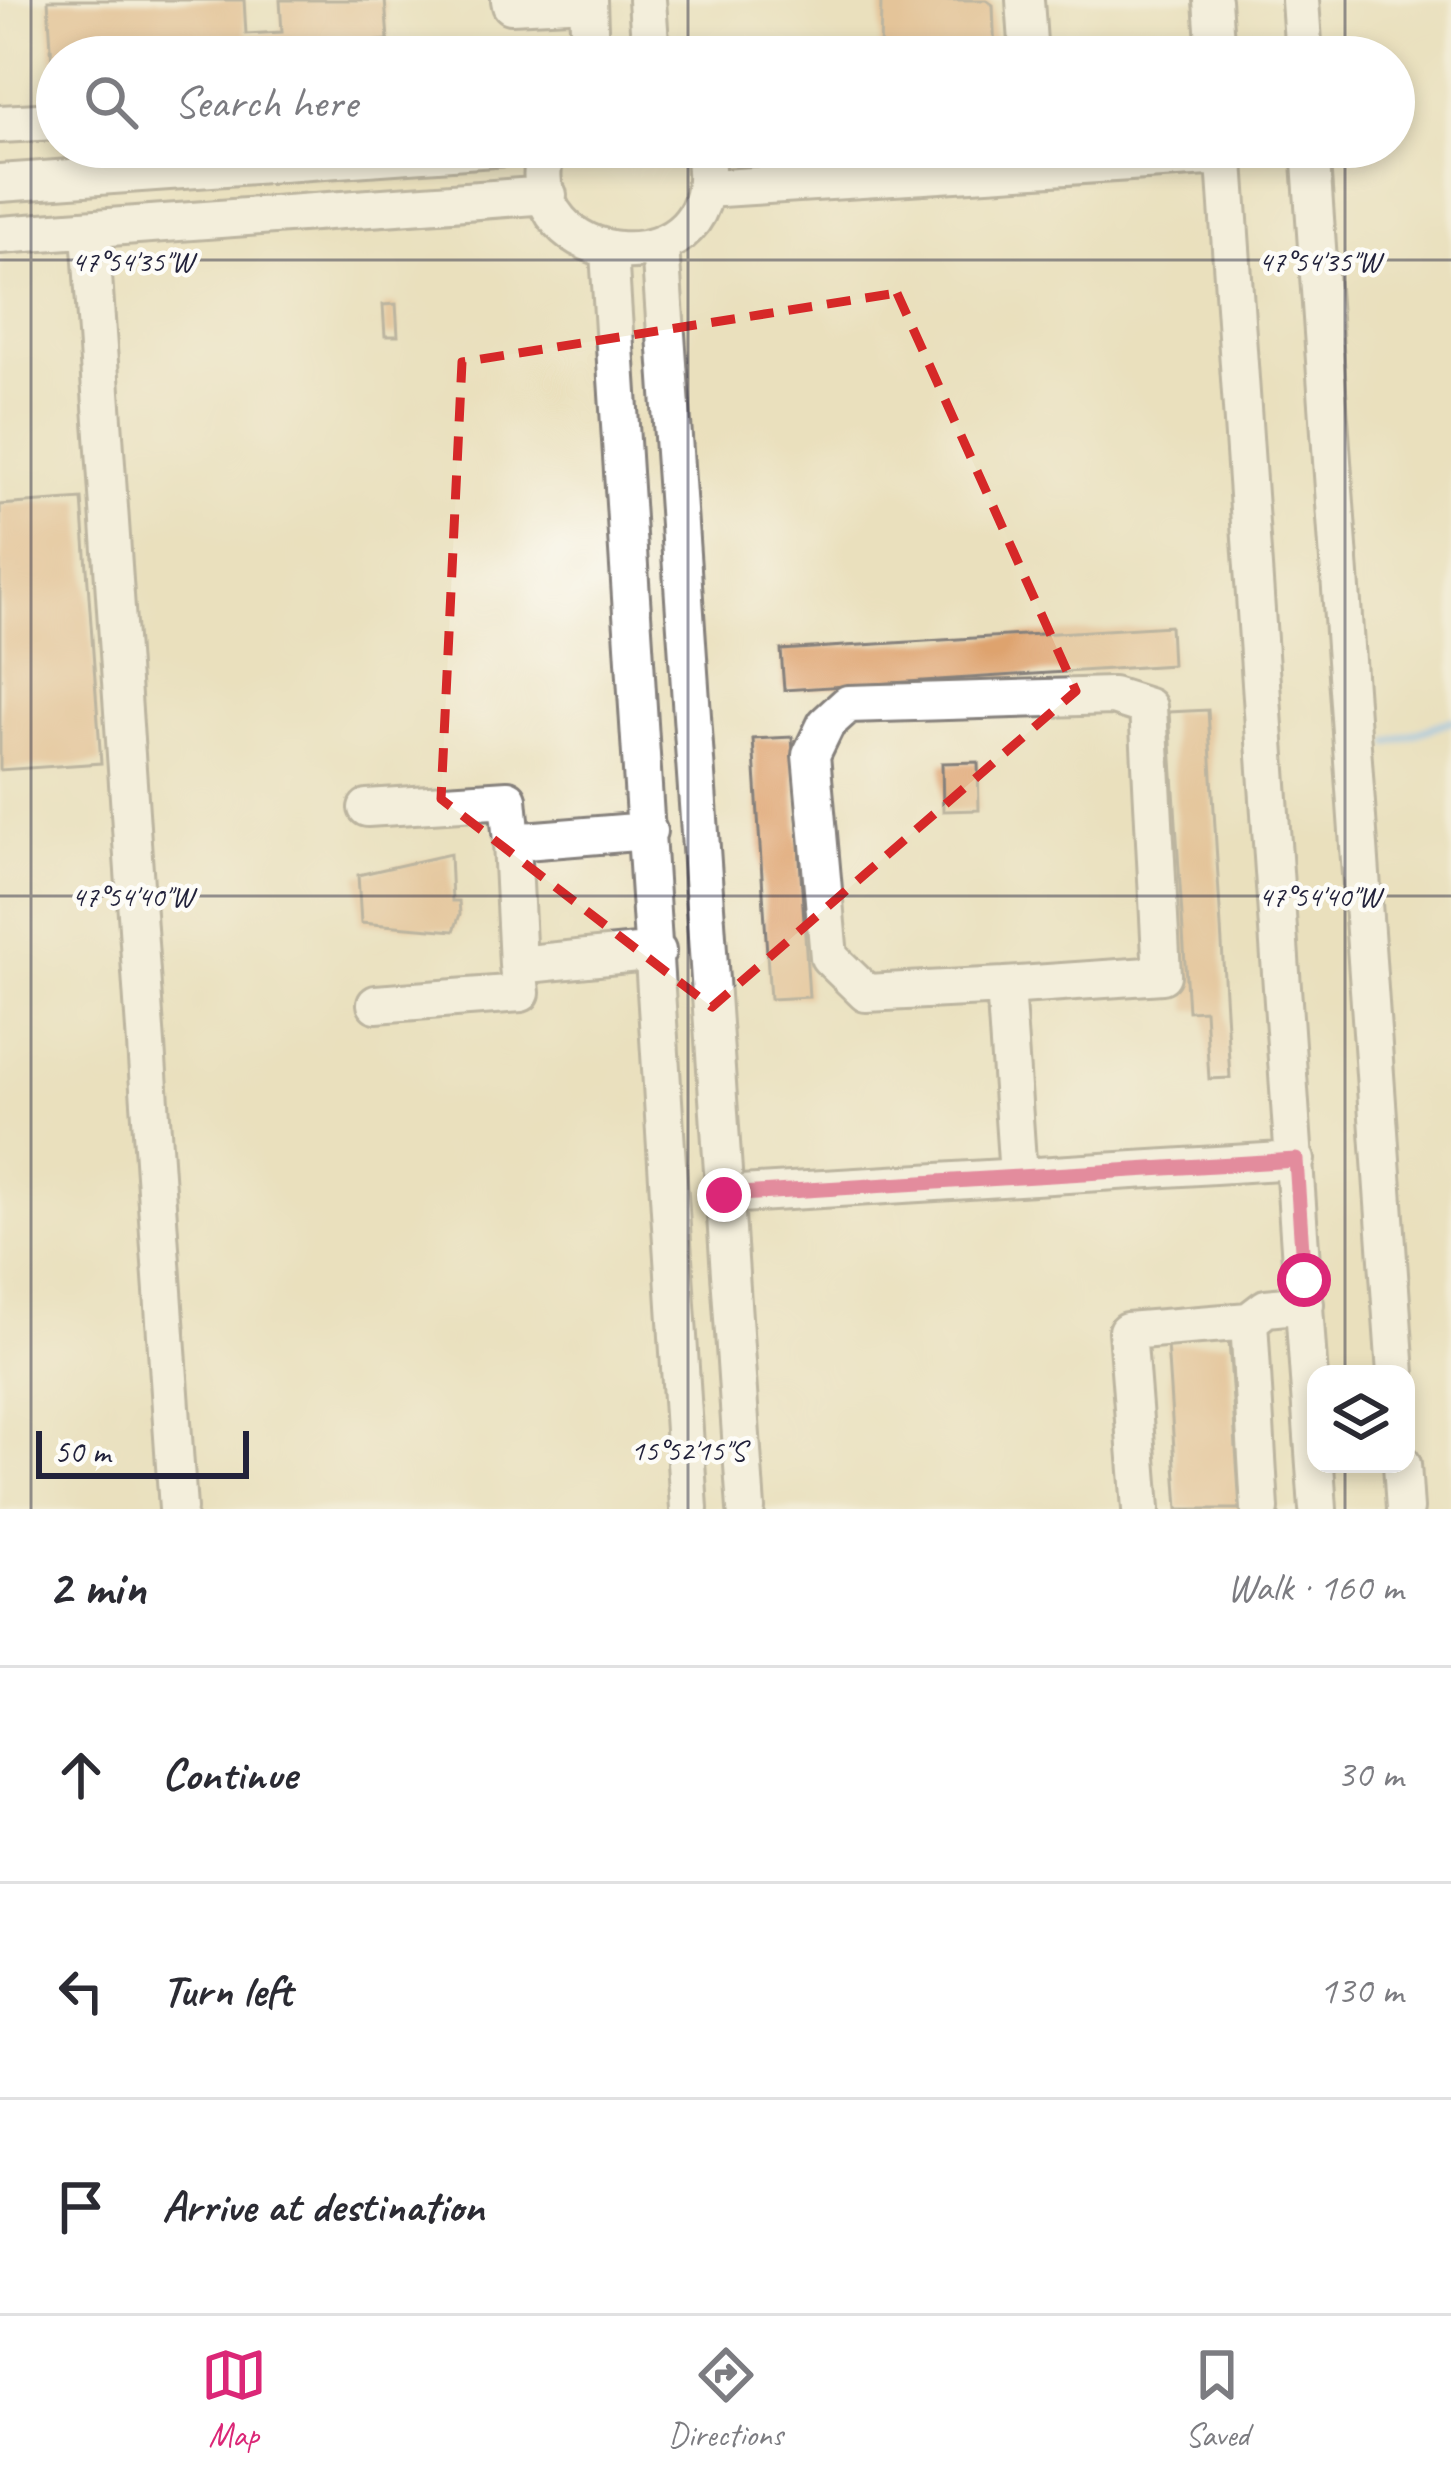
<!DOCTYPE html>
<meta charset="utf-8">
<style>
:root{--surface:#fff;--page:#f7f7f7;--text:#2b2b33;--muted:#7c7c81;--line:#e1e1e2;--accent:#db2777}
body{margin:0;font-family:Caveat,sans-serif;background:var(--page);color:var(--text)}
.controls{position:absolute;right:36px;bottom:36px;display:grid;overflow:hidden;border-radius:24px;box-shadow:0 6px 18px #0003}
.controls button{width:108px;height:108px;display:grid;place-items:center;padding:0;border:0;border-bottom:3px solid var(--line);background:var(--surface);color:var(--text);font:60px sans-serif}
.scale{position:absolute;left:36px;bottom:30px;width:213px;box-sizing:border-box;padding-left:12px;border:6px solid #22223b;border-top:0;font-size:33px;line-height:42px;white-space:nowrap;color:#22223b;-webkit-text-stroke:9px #fdfcf7;paint-order:stroke}
.stop{position:absolute;width:36px;height:36px;margin:-27px;border:9px solid #db2777;border-radius:50%;background:#fff}
.stop.end{background:#db2777;border-color:#fff;box-shadow:0 3px 12px #0008}
.list{margin:0;padding:0;list-style:none}
h2{display:flex;justify-content:space-between;align-items:center;height:156px;margin:0;padding:0 48px;font-size:51px}
h2 small{font-size:39px;font-weight:400;color:var(--muted)}
.list li{display:grid;grid-template-columns:78px 1fr auto;gap:36px;align-items:center;box-sizing:border-box;height:216px;padding:0 48px;border-top:3px solid var(--line)}
.list b{display:block;font-size:45px;white-space:nowrap}
.list em{font-size:39px;font-style:normal;color:var(--muted)}
.icon{flex:none;width:66px;height:66px;fill:none;stroke:currentColor;stroke-width:2;stroke-linecap:round;stroke-linejoin:round}
.map{position:relative;flex:none;width:1451px;height:1509px;overflow:hidden}
.search{position:absolute;background:var(--surface);box-shadow:0 6px 18px #0003;left:36px;right:36px;top:36px;height:132px;display:flex;align-items:center;gap:30px;box-sizing:border-box;padding:0 42px;border-radius:66px;color:var(--muted);font-size:45px}
.sheet{height:804px;background:var(--surface)}
nav{display:flex;justify-content:space-around;align-items:center;box-sizing:border-box;height:168px;border-top:3px solid var(--line);background:var(--surface);font-size:33px;color:var(--muted)}
nav a{display:grid;justify-items:center;gap:6px}
nav .on{color:var(--accent)}
.map>svg:first-child{display:block}
</style>
<div class="map">
<svg width="1451" height="1509" viewBox="0 0 1451 1509">
<rect width="100%" height="100%" fill="#fdfcf7"/>
<filter id="ink" filterUnits="userSpaceOnUse"><feTurbulence type="fractalNoise" baseFrequency=".00833" numOctaves="2"/><feDisplacementMap in="SourceGraphic" scale="24" xChannelSelector="R" yChannelSelector="G"/><feConvolveMatrix kernelMatrix="1 2 1 2 8 2 1 2 1" color-interpolation-filters="sRGB"/></filter>
<filter id="wash" filterUnits="userSpaceOnUse"><feTurbulence type="fractalNoise" baseFrequency=".004" numOctaves="4" result="noise"/><feDisplacementMap in="SourceGraphic" scale="48" xChannelSelector="R" yChannelSelector="G"/><feGaussianBlur stdDeviation="2.7" result="paint"/><feColorMatrix in="noise" values="0 0 0 0 0 0 0 0 0 0 0 0 0 0 0 0 0 1.4 0 .05"/><feComposite in="paint" operator="in"/></filter>
<g filter="url(#wash)">
<rect width="100%" height="100%" fill="#eae0bd"/>
<g fill="none" stroke-linecap="round" stroke-linejoin="round">
<path stroke="#85bbf4" stroke-width="9" d="M 1390,742 L 1451,721"/>
</g>
<g id="blocks">
<path fill="#dea36e" d="M 48,0 L 244,0 L 246,34 L 282,32 L 280,0 L 385,0 L 388,40 L 377,41 L 378,55 L 295,57 L 294,46 L 199,57 L 57,57 L 52,63 Z
M 881,0 L 986,0 L 993,5 L 995,56 L 880,57 Z
M 396,304 L 398,336 L 385,336 L 383,305 Z
M 82,499 L 101,763 L 0,770 L 0,505 Z
M 1170,626 L 1172,665 L 784,690 L 781,650 Z
M 1208,710 L 1230,1078 L 1209,1079 L 1205,1010 L 1188,1011 L 1169,712 Z
M 792,737 L 809,997 L 770,999 L 753,739 Z
M 978,762 L 979,810 L 943,811 L 942,763 Z
M 450,854 L 452,901 L 459,901 L 460,914 L 454,931 L 361,923 L 358,875 Z
M 1229,1341 L 1240,1509 L 1178,1509 L 1167,1344 Z"/>
</g>
</g>
<g filter="url(#ink)">
<use href="#blocks" fill-opacity="0" stroke="#86817c" stroke-width="3"/>
<g fill="none" stroke-linecap="round" stroke-linejoin="round">
<defs>
<path id="minor" d="M 510,0 L 511,5 L 588,1
M 588,0 L 590,57
M 647,0 L 651,57
M 1025,0 L 1029,57
M 1212,0 L 1216,57
M 1300,0 L 1304,57
M 0,124 L 57,121
M 547,147 C 508,274 735,295 703,147
M 1224,147 L 1318,1509
M 1310,147 L 1396,1374
M 0,183 L 508,147
M 705,189 L 1225,156
M 90,232 L 178,1509
M 0,235 L 548,195
M 660,246 L 746,1509
M 609,252 L 689,1509
M 367,808 L 508,799 L 512,842
M 648,831 L 512,842 L 518,965 L 657,951
M 1005,986 L 866,993 L 829,957 L 811,755 L 826,724 L 848,704 L 1113,696 L 1148,707 L 1162,975 L 1005,986 L 1018,1176
M 376,1004 L 521,993 L 518,965
M 724,1195 L 1296,1160
M 1249,1321 L 1260,1509
M 1402,1464 L 1405,1509
M 1141,1509 L 1127,1331 L 1249,1321 L 1266,1308 L 1305,1304"/>
</defs>
<use href="#minor" stroke="#86817c" stroke-width="42"/>
<use href="#minor" stroke="#fff" stroke-width="36"/>
</g>
</g>
<g fill="none" stroke-linecap="round" stroke-linejoin="round" filter="url(#ink)">
<path stroke="#db2777" stroke-width="15" d="M 724,1195 L 1296,1160 L 1304,1280"/>
</g>
<path d="M0 0H1451V1509H0ZM 897,293 L 1076,691 L 712,1007 L 441,799 L 462,362 Z" fill="#eae0bd" fill-opacity=".55" fill-rule="evenodd"/>
<path fill="none" stroke="#d62828" stroke-width="9" stroke-dasharray="24 15" stroke-linejoin="round" d="M 897,293 L 1076,691 L 712,1007 L 441,799 L 462,362 Z"/>
<path fill="none" stroke="#22223b" stroke-width="3" stroke-opacity="0.45" d="M 31,0 L 31,1509M 688,0 L 688,57M 1345,0 L 1345,57M 688,147 L 688,1509M 1345,147 L 1345,1374M 0,260 L 1451,260M 0,896 L 1451,896M 1345,1464 L 1345,1509"/>
<g font-size="30" text-anchor="middle" fill="#22223b" stroke="#fdfcf7" stroke-width="9" stroke-linejoin="round" paint-order="stroke">
<text x="1319" y="271">47°54'35"W</text>
<text x="132" y="271">47°54'35"W</text>
<text x="1319" y="906">47°54'40"W</text>
<text x="132" y="906">47°54'40"W</text>
<text x="688" y="1460">15°52'15"S</text>
</g>
</svg>
<div class="controls">
<button><svg class="icon" aria-label="layers" viewBox="0 0 24 24"><path d="M12 4l9 5-9 5-9-5zM3 14l9 5 9-5"/></svg></button>
</div>
<div class="scale">50 m</div>
<div class="stop" style="left:1304px;top:1280px"></div>
<div class="stop end" style="left:724px;top:1195px"></div>
<div class="search"><svg class="icon" aria-label="search" viewBox="0 0 24 24"><circle cx="10" cy="10" r="6"/><path d="M15 15l6 6"/></svg>Search here</div>
</div>
<section class="sheet">
<h2>2 min<small>Walk · 160 m</small></h2>
<ul class="list">
<li><svg class="icon" aria-label="ahead" viewBox="0 0 24 24"><path d="M12 20V5M6 11l6-6 6 6"/></svg><div><b>Continue</b></div><em>30 m</em></li>
<li><svg class="icon" aria-label="left" viewBox="0 0 24 24"><path d="M17 20v-9H6M10 6l-5 5 5 5"/></svg><div><b>Turn left</b></div><em>130 m</em></li>
<li><svg class="icon" aria-label="arrive" viewBox="0 0 24 24"><path d="M6 21V4h12l-3 4 3 4H6"/></svg><div><b>Arrive at destination</b></div></li>
</ul>
</section>
<nav>
<a class="on"><svg class="icon" aria-label="map" viewBox="0 0 24 24"><path d="M3 6l6-2 6 2 6-2v14l-6 2-6-2-6 2zM9 4v14M15 6v14"/></svg>Map</a>
<a><svg class="icon" aria-label="directions" viewBox="0 0 24 24"><path d="M12 3l9 9-9 9-9-9zM9 14v-3h6M13 9l2 2-2 2"/></svg>Directions</a>
<a><svg class="icon" aria-label="saved" viewBox="0 0 24 24"><path d="M7 4h10v16l-5-4-5 4z"/></svg>Saved</a>
</nav>
